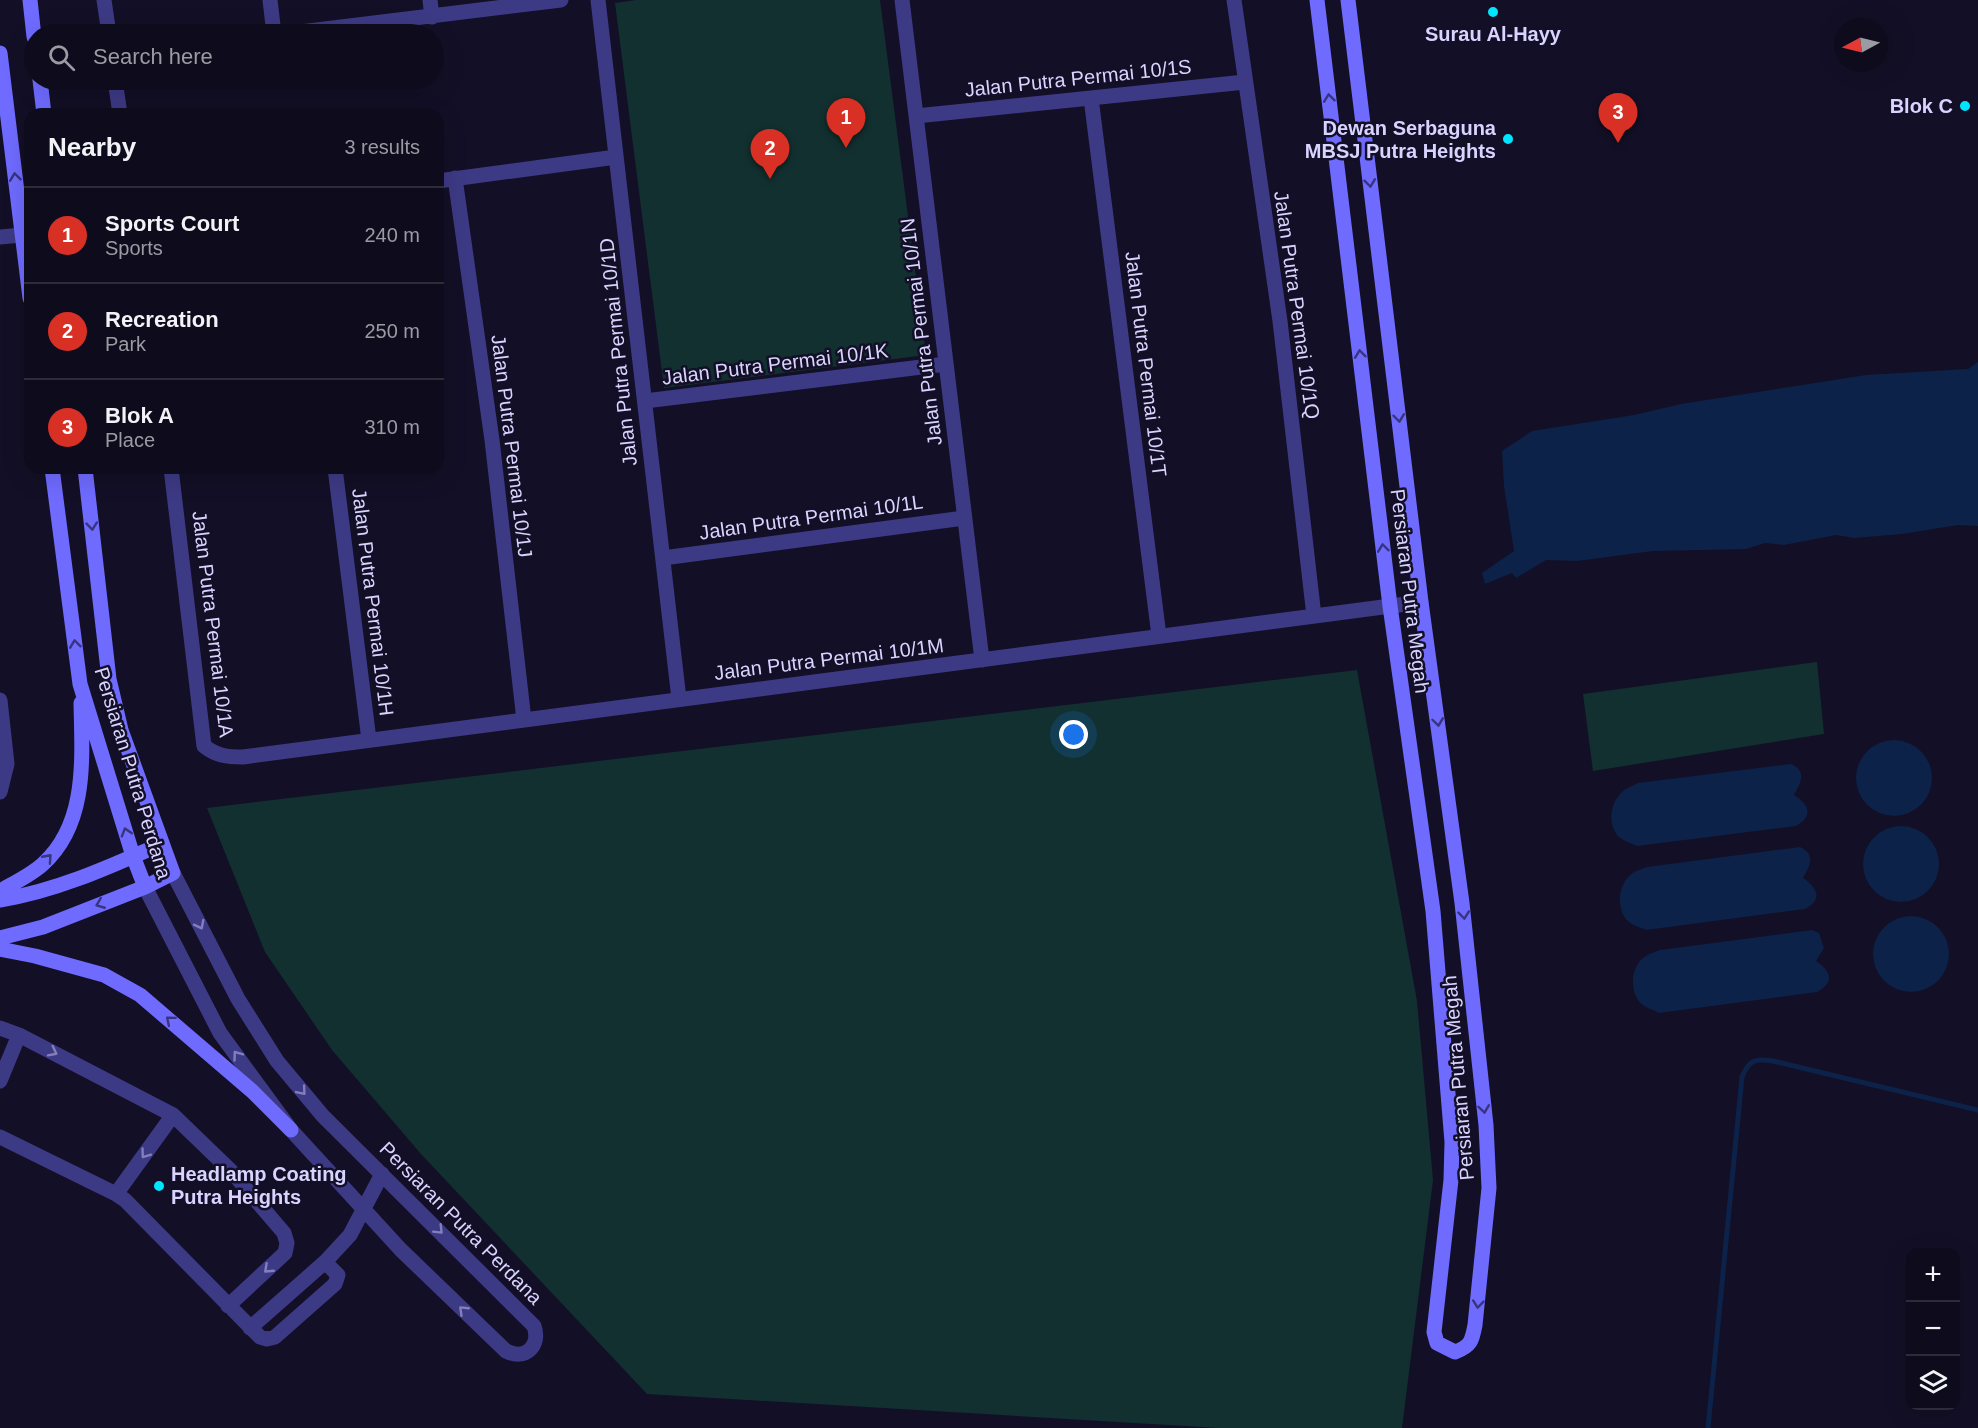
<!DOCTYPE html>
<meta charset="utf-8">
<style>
:root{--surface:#0e0b1c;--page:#171425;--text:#f1f3f6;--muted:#9b9ba3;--line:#2e2b3b;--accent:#d93025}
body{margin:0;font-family:Arial,sans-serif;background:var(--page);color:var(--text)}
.controls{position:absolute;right:18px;bottom:18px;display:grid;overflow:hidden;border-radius:12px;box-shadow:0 6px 24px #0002}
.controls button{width:54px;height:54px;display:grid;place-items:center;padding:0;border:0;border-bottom:2px solid var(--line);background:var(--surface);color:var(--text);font:30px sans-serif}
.compass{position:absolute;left:1834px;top:18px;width:54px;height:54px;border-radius:50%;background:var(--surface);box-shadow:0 6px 24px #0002;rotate:263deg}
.you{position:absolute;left:1074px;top:735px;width:21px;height:21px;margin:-15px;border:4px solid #fff;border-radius:50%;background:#1a73e8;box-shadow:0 0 0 9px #1a73e833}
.badge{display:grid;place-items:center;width:39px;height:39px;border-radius:50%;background:var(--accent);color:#fff;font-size:20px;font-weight:700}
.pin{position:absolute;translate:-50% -50px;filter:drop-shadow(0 2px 3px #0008)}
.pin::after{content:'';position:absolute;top:32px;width:21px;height:18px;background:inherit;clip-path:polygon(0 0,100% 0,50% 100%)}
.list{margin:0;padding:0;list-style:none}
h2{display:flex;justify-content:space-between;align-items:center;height:78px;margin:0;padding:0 24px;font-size:26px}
h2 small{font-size:20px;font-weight:400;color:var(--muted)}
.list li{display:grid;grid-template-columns:39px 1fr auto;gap:18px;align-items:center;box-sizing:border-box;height:96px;padding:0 24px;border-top:2px solid var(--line)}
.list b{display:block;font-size:22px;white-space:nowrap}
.list p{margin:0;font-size:20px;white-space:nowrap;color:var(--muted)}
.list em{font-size:20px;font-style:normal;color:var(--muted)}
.icon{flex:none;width:33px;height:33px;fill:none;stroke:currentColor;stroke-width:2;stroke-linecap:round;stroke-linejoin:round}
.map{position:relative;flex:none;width:1978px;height:1428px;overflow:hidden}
.search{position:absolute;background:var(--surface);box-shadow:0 6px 24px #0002;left:24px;top:24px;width:420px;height:66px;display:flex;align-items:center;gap:15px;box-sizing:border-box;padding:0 21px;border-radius:33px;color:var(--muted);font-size:22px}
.panel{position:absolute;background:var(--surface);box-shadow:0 6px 24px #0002;left:24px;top:108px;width:420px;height:366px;border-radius:18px}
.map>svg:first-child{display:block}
</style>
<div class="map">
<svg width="1978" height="1428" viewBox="0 0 1978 1428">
<rect width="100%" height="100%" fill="#130f26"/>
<path fill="#12302f" d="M 636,0 L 880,0 L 926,355 L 664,388 L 615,3 Z
M 1817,662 L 1824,734 L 1593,771 L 1583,694 Z
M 1357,670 L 1417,1001 L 1433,1180 L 1402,1428 L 1219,1428 L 647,1394 L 421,1154 L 332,1050 L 265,952 L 207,808 Z"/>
<path fill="#0c2248" d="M 1978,362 L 1978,526 L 1958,525 L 1902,534 L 1854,538 L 1836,535 L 1784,545 L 1765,543 L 1746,549 L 1653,551 L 1577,561 L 1546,560 L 1516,578 L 1512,573 L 1485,584 L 1482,573 L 1514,551 L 1504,486 L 1502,451 L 1532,431 L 1634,415 L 1681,404 L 1866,375 L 1968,369 Z
M1856 778a38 38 0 1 1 76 0a38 38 0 1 1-76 0Z
M 1791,764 C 1807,771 1801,783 1794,795 C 1809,804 1814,816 1796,826 L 1637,846 C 1631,843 1622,841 1617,835 C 1607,822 1611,802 1622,792 C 1626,788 1633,786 1638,783 Z
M1863 864a38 38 0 1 1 76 0a38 38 0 1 1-76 0Z
M 1800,847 C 1816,854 1810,866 1803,878 C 1818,888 1823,900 1805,909 L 1646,930 C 1639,927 1629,924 1625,918 C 1616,904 1619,882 1633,873 C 1637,870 1642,869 1647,867 Z
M1873 954a38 38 0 1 1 76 0a38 38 0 1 1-76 0Z
M 1812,930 L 1819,933 L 1824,948 L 1816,961 C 1830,970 1836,982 1817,992 L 1659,1013 C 1652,1009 1642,1007 1638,1000 C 1629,987 1632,964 1646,956 C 1650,953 1655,952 1660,950 Z"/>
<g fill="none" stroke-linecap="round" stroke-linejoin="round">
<path stroke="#0c2248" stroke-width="5" d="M 1708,1428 L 1742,1077 C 1749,1060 1755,1058 1773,1061 L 1978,1110"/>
<path stroke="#3d3a85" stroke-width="15" d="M 104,0 L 109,34
M 270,0 L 274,34
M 430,0 L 432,17
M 598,0 L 679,699
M 902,0 L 982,660
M 1234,0 L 1280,321 L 1314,616
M 284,34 L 561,0
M 115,80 L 120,114
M 1091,98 L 1159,636
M 916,116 L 1245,82
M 455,178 L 492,440 L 524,720
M 438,181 L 616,157
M 0,237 L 22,235
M 645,401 L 946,364
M 171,468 L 204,746 C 217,756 227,757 243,757 L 1421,602
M 335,468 L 369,740
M 663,558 L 964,518
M 0,700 L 7,764 L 0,792
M 145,887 L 220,1033 L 291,1130 L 401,1250 L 506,1351 C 525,1361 541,1346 534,1326 L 323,1116 L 277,1061 L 238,999 L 173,873
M 0,1028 L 19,1035 L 173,1115 L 231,1171 L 284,1233 L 287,1243 L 285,1253 L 228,1306
M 0,1081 L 19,1035
M 0,1137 L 116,1194 L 125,1200 L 260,1337 L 267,1339 L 275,1337 L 335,1284 L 338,1275 L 325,1262
M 116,1194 L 173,1115
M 250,1328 L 325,1262 L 350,1235 L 382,1174"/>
<path stroke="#6f6bff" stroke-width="15" d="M 30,0 L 34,37
M 1317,0 L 1390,606 L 1433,911 L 1452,1142 L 1451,1180 L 1434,1332 L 1437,1343 L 1455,1352 C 1471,1346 1472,1341 1475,1325 L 1489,1188 L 1486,1125 L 1462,903 L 1421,602 L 1348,0
M 0,53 L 30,298
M 40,80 L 44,114
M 52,468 L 80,684 L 133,856 L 145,887
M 0,891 C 14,883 31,875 43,864 C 88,823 82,758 81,703
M 0,900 C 56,891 109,867 161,844
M 0,938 L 43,927 L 145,887 L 173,873 L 121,730 L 109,679 L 85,468
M 0,949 L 35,956 L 104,975 L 140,995 L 252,1091 L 291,1130"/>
</g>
<defs><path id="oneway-chevron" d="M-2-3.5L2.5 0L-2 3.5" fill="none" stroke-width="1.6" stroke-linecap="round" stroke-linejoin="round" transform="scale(1.5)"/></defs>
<g stroke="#38347d">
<use href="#oneway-chevron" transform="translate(1329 98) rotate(-97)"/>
<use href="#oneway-chevron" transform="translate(15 177) rotate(-97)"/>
<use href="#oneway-chevron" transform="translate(1370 183) rotate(83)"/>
<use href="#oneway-chevron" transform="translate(1360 354) rotate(-97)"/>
<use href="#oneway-chevron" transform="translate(1399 418) rotate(83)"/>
<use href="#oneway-chevron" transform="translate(92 526) rotate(84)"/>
<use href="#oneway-chevron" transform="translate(1383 548) rotate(-97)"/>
<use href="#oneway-chevron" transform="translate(75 644) rotate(-97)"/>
<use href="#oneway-chevron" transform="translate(1438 722) rotate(82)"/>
<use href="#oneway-chevron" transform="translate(126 832) rotate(-107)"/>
<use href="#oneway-chevron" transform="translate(48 858) rotate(-48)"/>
<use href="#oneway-chevron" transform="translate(100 904) rotate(158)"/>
<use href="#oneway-chevron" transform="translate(1464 915) rotate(84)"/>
<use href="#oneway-chevron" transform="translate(170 1020) rotate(-140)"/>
<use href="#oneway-chevron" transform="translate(1484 1109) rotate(82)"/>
<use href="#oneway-chevron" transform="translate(1478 1304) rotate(96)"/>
</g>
<g stroke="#837fbc">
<use href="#oneway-chevron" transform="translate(200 925) rotate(63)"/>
<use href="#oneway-chevron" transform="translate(53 1052) rotate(27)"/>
<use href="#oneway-chevron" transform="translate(237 1055) rotate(-126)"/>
<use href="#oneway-chevron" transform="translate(302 1091) rotate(50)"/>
<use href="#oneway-chevron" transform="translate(145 1154) rotate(126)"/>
<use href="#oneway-chevron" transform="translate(439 1230) rotate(45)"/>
<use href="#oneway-chevron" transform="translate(268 1269) rotate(137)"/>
<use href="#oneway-chevron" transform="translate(463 1310) rotate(-136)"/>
</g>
<g fill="#00e5ff" stroke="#130f26" stroke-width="2">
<circle cx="1493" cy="12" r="6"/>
<circle cx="1965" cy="106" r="6"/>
<circle cx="1508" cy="139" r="6"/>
<circle cx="159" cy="1186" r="6"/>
</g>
<g text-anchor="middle" stroke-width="5" stroke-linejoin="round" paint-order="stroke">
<g font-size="20" font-weight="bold" fill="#d9d4ff" stroke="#130f26" text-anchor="end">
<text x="1493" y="41" text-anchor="middle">Surau Al-Hayy</text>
<text x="1953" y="113">Blok C</text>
<text x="1496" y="135">Dewan Serbaguna<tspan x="1496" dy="23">MBSJ Putra Heights</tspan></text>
<text x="171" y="1181" text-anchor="start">Headlamp Coating<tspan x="171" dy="23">Putra Heights</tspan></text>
</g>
<g font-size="20" fill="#d9d4ff" stroke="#130f26">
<text transform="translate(1078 78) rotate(-6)" y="7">Jalan Putra Permai 10/1S</text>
<text transform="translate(1297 305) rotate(82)" y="7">Jalan Putra Permai 10/1Q</text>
<text transform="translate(921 332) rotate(-97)" y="7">Jalan Putra Permai 10/1N</text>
<text transform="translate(618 352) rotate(-96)" y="7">Jalan Putra Permai 10/1D</text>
<text transform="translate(775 364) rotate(-7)" y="7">Jalan Putra Permai 10/1K</text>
<text transform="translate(1146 364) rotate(83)" y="7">Jalan Putra Permai 10/1T</text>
<text transform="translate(512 446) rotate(83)" y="7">Jalan Putra Permai 10/1J</text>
<text transform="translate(811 517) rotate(-8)" y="7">Jalan Putra Permai 10/1L</text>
<text transform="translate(1410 591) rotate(83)" y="7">Persiaran Putra Megah</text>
<text transform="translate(373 602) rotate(83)" y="7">Jalan Putra Permai 10/1H</text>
<text transform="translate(213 624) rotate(83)" y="7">Jalan Putra Permai 10/1A</text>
<text transform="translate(829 659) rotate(-7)" y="7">Jalan Putra Permai 10/1M</text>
<text transform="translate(133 773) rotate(73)" y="7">Persiaran Putra Perdana</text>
<text transform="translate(1458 1078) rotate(-95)" y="7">Persiaran Putra Megah</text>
<text transform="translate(461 1223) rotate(45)" y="7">Persiaran Putra Perdana</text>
</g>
</g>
</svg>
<div class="controls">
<button>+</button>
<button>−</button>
<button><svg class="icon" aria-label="layers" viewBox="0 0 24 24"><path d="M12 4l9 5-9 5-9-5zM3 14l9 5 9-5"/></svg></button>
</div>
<svg class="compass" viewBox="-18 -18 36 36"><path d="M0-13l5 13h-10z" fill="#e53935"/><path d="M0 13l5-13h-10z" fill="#9b9ba3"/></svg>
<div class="you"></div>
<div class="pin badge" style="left:846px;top:148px">1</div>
<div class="pin badge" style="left:770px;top:179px">2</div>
<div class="pin badge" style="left:1618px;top:143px">3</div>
<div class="search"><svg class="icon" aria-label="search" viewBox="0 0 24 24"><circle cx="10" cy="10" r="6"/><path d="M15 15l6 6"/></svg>Search here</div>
<section class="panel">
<h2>Nearby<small>3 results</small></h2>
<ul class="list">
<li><span class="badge">1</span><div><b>Sports Court</b><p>Sports</p></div><em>240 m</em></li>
<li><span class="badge">2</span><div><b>Recreation</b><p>Park</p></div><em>250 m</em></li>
<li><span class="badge">3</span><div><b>Blok A</b><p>Place</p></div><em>310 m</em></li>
</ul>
</section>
</div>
